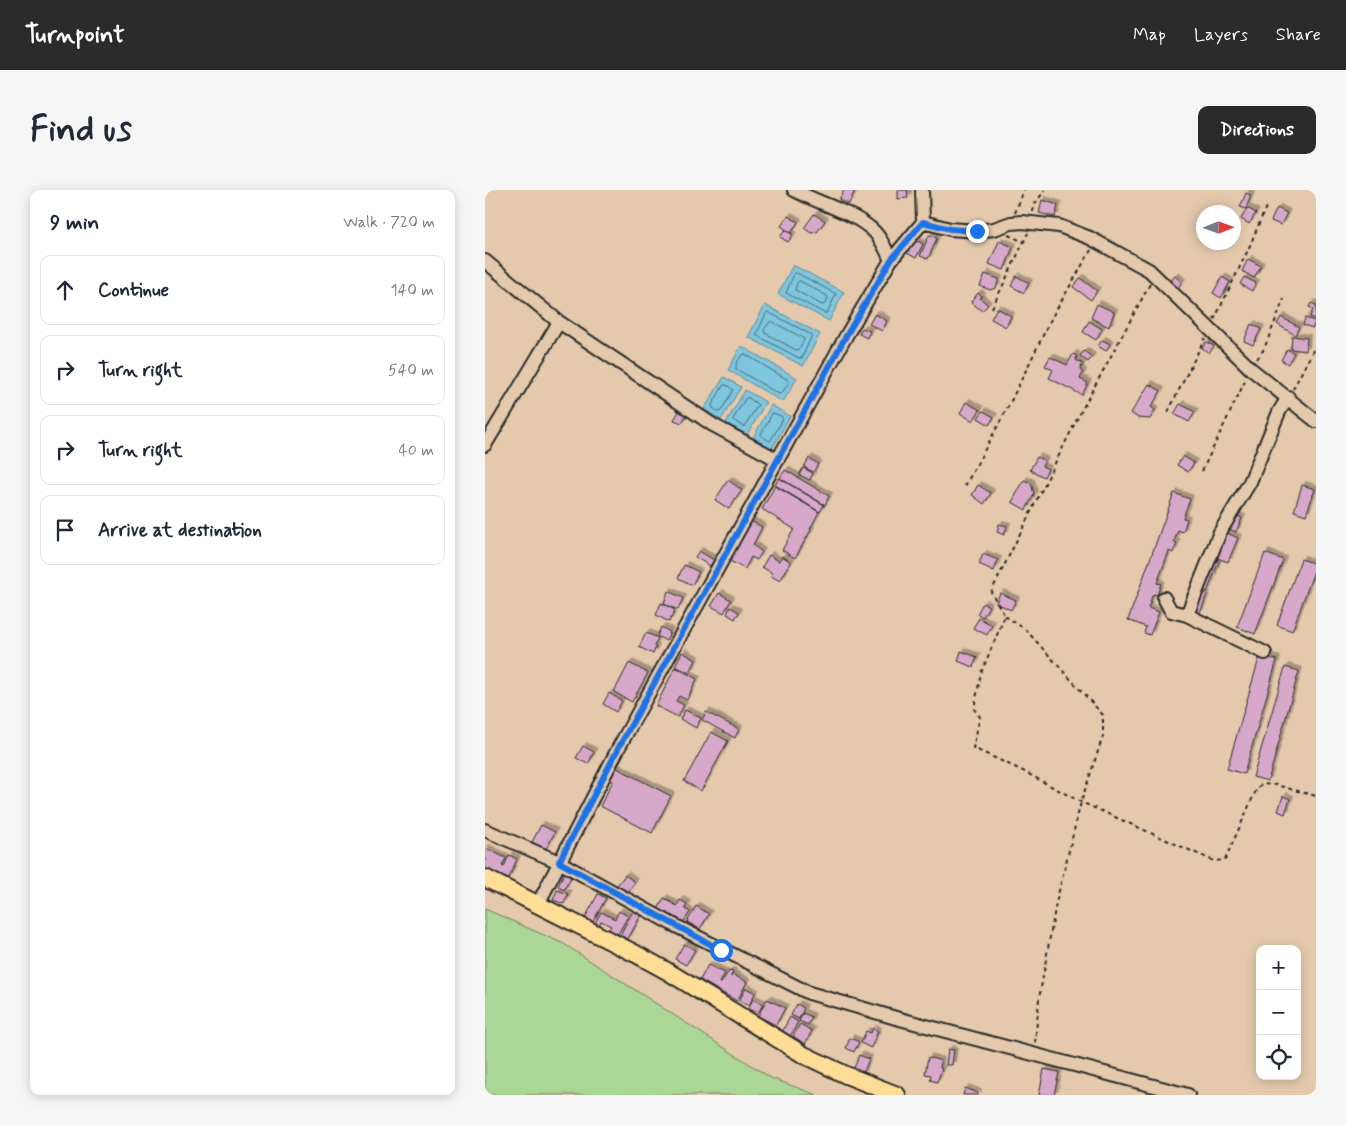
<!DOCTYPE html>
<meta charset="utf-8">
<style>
:root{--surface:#fff;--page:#f6f6f7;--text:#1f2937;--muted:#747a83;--line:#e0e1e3;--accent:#2b2b2b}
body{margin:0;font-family:Mynerve,sans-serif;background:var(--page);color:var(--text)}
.controls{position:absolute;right:15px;bottom:15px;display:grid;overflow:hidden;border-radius:10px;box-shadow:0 2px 12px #0003}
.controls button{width:45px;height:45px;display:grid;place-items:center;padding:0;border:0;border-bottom:1px solid var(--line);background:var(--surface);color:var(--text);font:25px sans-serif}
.compass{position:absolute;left:711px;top:15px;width:45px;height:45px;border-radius:50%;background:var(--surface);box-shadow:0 2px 12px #0003;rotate:89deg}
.stop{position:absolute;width:15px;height:15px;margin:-11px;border:4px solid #1a73e8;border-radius:50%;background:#fff}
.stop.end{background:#1a73e8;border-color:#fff;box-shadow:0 1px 5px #0008}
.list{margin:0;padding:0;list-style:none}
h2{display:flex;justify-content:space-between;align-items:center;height:65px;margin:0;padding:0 20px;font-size:21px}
h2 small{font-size:16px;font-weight:400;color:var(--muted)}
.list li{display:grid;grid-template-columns:32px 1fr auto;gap:15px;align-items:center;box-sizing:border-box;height:70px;margin:0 10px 10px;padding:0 10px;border:1px solid var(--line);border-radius:10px}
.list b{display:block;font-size:19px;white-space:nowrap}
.list em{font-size:16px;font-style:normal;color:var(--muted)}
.icon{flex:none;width:28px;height:28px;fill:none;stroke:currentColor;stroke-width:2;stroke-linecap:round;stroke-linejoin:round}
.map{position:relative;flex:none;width:831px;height:905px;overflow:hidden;border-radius:10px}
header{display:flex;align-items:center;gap:30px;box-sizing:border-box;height:70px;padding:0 25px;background:var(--accent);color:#fff}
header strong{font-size:24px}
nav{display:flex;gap:28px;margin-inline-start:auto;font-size:18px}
.intro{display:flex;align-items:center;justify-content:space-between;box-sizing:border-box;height:120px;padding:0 30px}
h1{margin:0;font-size:35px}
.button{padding:12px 22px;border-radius:10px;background:var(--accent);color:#fff;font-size:18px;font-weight:700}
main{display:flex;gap:30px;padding:0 30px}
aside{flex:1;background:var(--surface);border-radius:10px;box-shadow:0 2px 12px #0003}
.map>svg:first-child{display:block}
</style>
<header>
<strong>Turnpoint</strong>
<nav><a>Map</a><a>Layers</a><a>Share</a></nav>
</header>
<div class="intro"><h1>Find us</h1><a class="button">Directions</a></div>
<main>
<aside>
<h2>9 min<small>Walk · 720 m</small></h2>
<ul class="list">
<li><svg class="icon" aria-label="ahead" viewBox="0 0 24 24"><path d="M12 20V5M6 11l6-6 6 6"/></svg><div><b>Continue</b></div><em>140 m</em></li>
<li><svg class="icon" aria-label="right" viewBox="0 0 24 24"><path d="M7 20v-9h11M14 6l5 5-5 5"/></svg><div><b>Turn right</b></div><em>540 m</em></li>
<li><svg class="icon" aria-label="right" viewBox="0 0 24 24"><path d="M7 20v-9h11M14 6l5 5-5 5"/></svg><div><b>Turn right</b></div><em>40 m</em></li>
<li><svg class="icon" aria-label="arrive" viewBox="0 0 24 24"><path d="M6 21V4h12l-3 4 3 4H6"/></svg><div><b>Arrive at destination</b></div></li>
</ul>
</aside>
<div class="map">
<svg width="831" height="905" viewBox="0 0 831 905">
<defs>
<filter id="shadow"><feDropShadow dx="3.5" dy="-3.5" stdDeviation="0" flood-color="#0004"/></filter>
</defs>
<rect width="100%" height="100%" fill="#e4c9ac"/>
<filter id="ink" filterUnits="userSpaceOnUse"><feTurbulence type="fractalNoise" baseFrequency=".02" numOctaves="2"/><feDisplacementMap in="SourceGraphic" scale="10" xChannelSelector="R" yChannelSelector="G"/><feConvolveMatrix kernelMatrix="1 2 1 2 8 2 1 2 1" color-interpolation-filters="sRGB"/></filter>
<g filter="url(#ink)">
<path fill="#abd796" stroke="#6b8160" d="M 0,719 L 79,754 L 286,888 L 332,905 L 0,905 Z"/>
<path fill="#7dc6de" stroke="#5c8896" d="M 308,75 L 359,102 L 344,131 L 293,104 Z
M 280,115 L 335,144 L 318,176 L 263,147 Z
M 256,156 L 312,188 L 298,212 L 243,180 Z
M 239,187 L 256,197 L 236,230 L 219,219 Z
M 260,200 L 281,212 L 262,245 L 241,233 Z
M 286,215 L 305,226 L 287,259 L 268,248 Z"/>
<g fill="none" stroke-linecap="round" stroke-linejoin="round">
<path stroke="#4c6973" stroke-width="1" d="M 312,83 L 351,104 L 342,123 L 339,123 L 301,103 L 309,84 Z
M 315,91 L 342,106 L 343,109 L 340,114 L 337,115 L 310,100 L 312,93 Z
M 283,122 L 327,145 L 317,168 L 314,168 L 271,145 L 281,124 Z
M 286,131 L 318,148 L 319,150 L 314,159 L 311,160 L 280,143 L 279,140 Z
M 260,164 L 303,190 L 304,192 L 297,203 L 294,204 L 251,179 C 250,174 255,165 260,164 Z
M 239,195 L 242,195 L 248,200 L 236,221 L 233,222 L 228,218 L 227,216 Z
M 261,208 L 264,208 L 273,215 L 259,237 L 248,230 Z
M 288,223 L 296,226 L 298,229 L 286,250 L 284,251 L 276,245 Z"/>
</g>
<path fill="#d7a8c9" stroke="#2b2b2b" filter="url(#shadow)" d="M 359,0 L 370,0 L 364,14 L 354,10 Z
M 413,0 L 422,0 L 423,8 L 413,9 Z
M 761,3 L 766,5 L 761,19 L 755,17 Z
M 557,10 L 573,15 L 570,27 L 554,23 Z
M 762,18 L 771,23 L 764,34 L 756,29 Z
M 792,18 L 802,23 L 796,35 L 786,31 Z
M 329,24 L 340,31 L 332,42 L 326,43 L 319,38 Z
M 303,26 L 313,32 L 306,43 L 296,36 Z
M 300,40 L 308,45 L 303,52 L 295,47 Z
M 444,45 L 452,48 L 443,69 L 435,66 Z
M 429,49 L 438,54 L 431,68 L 422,63 Z
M 514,51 L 528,57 L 519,80 L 504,74 Z
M 763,69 L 776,76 L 769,88 L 757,81 Z
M 500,84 L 514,89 L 511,98 L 505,100 L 495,96 Z
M 531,86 L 544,93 L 539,103 L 526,96 Z
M 690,86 L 697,92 L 693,98 L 685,92 Z
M 737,87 L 745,92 L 736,108 L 728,103 Z
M 759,87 L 771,93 L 767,101 L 755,94 Z
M 595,88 L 612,101 L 606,110 L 588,97 Z
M 493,103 L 497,106 L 495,108 L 503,115 L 497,121 L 486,112 Z
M 826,113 L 831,115 L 831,129 L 825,127 L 828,119 L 824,117 Z
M 612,114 L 629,122 L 624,137 L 606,128 Z
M 512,118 L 526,126 L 521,137 L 506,129 Z
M 390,124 L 402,131 L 397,141 L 384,134 Z
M 796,127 L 814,137 L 810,145 L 792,134 Z
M 820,128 L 830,131 L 828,138 L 818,135 Z
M 604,131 L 617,139 L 611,150 L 598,142 Z
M 766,134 L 776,139 L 768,155 L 759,151 Z
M 377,138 L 385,141 L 382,148 L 374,144 Z
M 807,146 L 822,148 L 821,161 L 806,159 Z
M 617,150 L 625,154 L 621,161 L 613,156 Z
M 721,152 L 729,156 L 724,163 L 717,158 Z
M 802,159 L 809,163 L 803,174 L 796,170 Z
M 599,161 L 607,167 L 603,172 L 595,166 Z
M 588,164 L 592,166 L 591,170 L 598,174 L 595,179 L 598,183 L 595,189 L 603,193 L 597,205 L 564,188 L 568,180 L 560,176 L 565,167 L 582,175 Z
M 664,194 L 676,201 L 666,217 L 670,220 L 665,229 L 653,228 L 646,223 Z
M 481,212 L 495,220 L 488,231 L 475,223 Z
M 695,214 L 710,222 L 704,232 L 689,224 Z
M 194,221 L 201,225 L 197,233 L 189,230 Z
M 498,221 L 509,227 L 504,235 L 493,228 Z
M 698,266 L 709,273 L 703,282 L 692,275 Z
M 552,267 L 560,271 L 557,276 L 563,279 L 559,287 L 545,280 Z
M 324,268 L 333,274 L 328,282 L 319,277 Z
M 318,278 L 328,283 L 325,290 L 314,285 Z
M 300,280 L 344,306 L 340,315 L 295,288 Z
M 294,288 L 339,315 L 335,322 L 290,295 Z
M 243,290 L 257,300 L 244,319 L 230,310 Z
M 539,290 L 546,293 L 549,304 L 541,320 L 527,312 Z
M 493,295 L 506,303 L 499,314 L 487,305 Z
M 817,295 L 830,299 L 821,325 L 809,321 Z
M 290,296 L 334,322 L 325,339 L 326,340 L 310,368 L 297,360 L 309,339 L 277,319 Z
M 689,303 L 705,309 L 698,328 L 702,329 L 698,342 L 693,340 L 689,352 L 692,353 L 688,363 L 684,361 L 672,393 L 676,394 L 672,405 L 668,404 L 663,418 L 674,422 L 665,445 L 659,443 L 661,437 L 643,430 Z
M 748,324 L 757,328 L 751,342 L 742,338 Z
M 264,330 L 277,337 L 268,355 L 277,362 L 272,370 L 266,367 L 260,379 L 243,370 Z
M 514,334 L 522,336 L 519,345 L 512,342 Z
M 742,343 L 753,348 L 743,372 L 732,368 Z
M 214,361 L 229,370 L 225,376 L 210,367 Z
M 780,363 L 798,370 L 770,444 L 752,437 Z
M 498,364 L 513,370 L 509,381 L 494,374 Z
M 284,365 L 294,371 L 297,366 L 306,372 L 295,391 L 286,386 L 287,383 L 277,377 Z
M 729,369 L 734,371 L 722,402 L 717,400 Z
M 816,369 L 831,374 L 831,376 L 807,441 L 792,435 Z
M 199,375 L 214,382 L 207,395 L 193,388 Z
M 183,401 L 198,408 L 193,420 L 179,414 Z
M 714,401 L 722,404 L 715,423 L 707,420 Z
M 234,403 L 246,410 L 239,423 L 226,416 Z
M 515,403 L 531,410 L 526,420 L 511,413 Z
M 176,413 L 190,420 L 184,432 L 171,425 Z
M 498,413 L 504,416 L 498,427 L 492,424 Z
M 245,417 L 254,422 L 250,429 L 242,424 Z
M 494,428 L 507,435 L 502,445 L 488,438 Z
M 176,437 L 185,442 L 181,451 L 172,446 Z
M 161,443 L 173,448 L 169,456 L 171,457 L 168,464 L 154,457 Z
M 476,461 L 492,467 L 488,477 L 473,471 Z
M 197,462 L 211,470 L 205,483 L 190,476 Z
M 775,465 L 792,470 L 759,584 L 742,579 Z
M 144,473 L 163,483 L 147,512 L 129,502 Z
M 190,477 L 212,489 L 202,510 L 194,506 L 191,511 L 199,515 L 193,527 L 171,516 Z
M 800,477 L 814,481 L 783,591 L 768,587 Z
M 124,503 L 137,511 L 131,522 L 118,514 Z
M 200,520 L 216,528 L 211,538 L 195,529 Z
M 221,522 L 254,539 L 250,548 L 217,530 Z
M 226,542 L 243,551 L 216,601 L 199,591 Z
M 98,556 L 109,562 L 103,574 L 91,568 Z
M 128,576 L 186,606 L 167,643 L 115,616 L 128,591 L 122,588 Z
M 798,606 L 805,609 L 800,624 L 793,621 Z
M 56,635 L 70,642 L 61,659 L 47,652 Z
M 0,658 L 21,668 L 17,676 L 19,677 L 24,665 L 32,669 L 23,689 L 20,687 L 19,690 L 0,683 Z
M 79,683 L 86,687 L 79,700 L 73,696 Z
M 140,685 L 150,692 L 142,704 L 131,697 Z
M 72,700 L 83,704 L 79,714 L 68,710 Z
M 113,704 L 121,708 L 108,732 L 100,728 Z
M 179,708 L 192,716 L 195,710 L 202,714 L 200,719 L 205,722 L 198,733 L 173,719 Z
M 211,716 L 224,724 L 215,739 L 202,732 Z
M 134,721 L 143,726 L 133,744 L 124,739 L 126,736 L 116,731 L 114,735 L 110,733 L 116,722 L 130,729 Z
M 148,721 L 156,725 L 143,749 L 135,745 Z
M 199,754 L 210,760 L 201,775 L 190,769 Z
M 223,775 L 240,783 L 235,793 L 236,793 L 244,781 L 248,782 L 246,787 L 247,784 L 262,792 L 252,811 L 215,790 Z
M 261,798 L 270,803 L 264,816 L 254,811 Z
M 268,809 L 278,814 L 273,823 L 263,819 Z
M 282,809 L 300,818 L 291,835 L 273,826 Z
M 312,814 L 319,818 L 314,829 L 306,825 Z
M 318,823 L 327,827 L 323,835 L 314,831 Z
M 305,827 L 313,832 L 305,847 L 297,842 Z
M 315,834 L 327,841 L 320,854 L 308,846 Z
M 388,838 L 393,841 L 386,858 L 376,853 L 381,841 L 386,843 Z
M 365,848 L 374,852 L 369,862 L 361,858 Z
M 463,859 L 469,860 L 467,875 L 461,875 Z
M 374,865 L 384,869 L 378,884 L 368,881 Z
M 443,867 L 456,871 L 455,878 L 457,879 L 452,892 L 445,890 L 446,885 L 440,884 Z
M 559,879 L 574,882 L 569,905 L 554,905 Z
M 480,898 L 493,903 L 493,905 L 478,905 Z"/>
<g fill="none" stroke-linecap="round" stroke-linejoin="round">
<defs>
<path id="minor" d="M 309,0 C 333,13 362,20 384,37 C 395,45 400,58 406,70
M 438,32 L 465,39 L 492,41 L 509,39 L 526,33 L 537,32 L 574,36 L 605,48 L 664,80 L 766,179 L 831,231
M 0,71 L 74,132 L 228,235 L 293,270
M 0,255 L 74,132
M 679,408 L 686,421 L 702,425 L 780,463
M 702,425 L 735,342 L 765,292 L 794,222 L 803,207
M 0,640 L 74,672 L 187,734 L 324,803 L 411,828 L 703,905
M 53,714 L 134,557 L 361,146 L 406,70 L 438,32 L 437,0"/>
<path id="major" d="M 0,688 L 151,764 L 182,781 L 319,865 L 361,885 L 412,905"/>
</defs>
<use href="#minor" stroke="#2b2b2b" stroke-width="16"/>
<use href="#major" stroke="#2b2b2b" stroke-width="20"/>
<path stroke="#2b2b2b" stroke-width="2" stroke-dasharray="4 4" stroke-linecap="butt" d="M 548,22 L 549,15 L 560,0
M 530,23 L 539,0
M 523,45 L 539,52
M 665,94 L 593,227 L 506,402 L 520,426 L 496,483 L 489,519 L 495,527 L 488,558 L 536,580 L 596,612 L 729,671 L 740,670 L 772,598 L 777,594 L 791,595 L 831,606
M 507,118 L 543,43
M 729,130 L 763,60 L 781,17
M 772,169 L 779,159 L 799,109
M 808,199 L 831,155
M 683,222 L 720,148
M 717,281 L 761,189
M 480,296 L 523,217 L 567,127 L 606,60
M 520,426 L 540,439 L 618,525 L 618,546 L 596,612 L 571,713 L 554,809 L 550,854"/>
<use href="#minor" stroke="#e4c9ac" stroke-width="12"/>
<use href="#major" stroke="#fedd96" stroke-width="16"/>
</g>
</g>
<g fill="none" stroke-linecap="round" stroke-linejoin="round" filter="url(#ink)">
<path stroke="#1a73e8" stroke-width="6" d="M 236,760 L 74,672 L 134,557 L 361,146 L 406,70 L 438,32 L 465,39 L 492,41"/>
</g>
</svg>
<div class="controls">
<button>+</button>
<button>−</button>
<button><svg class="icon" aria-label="locate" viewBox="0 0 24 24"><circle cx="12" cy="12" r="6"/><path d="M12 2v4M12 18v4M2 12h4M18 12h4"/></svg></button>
</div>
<svg class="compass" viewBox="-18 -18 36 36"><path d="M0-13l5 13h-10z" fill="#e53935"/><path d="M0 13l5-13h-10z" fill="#747a83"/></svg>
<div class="stop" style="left:236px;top:760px"></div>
<div class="stop end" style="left:492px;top:41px"></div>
</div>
</main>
